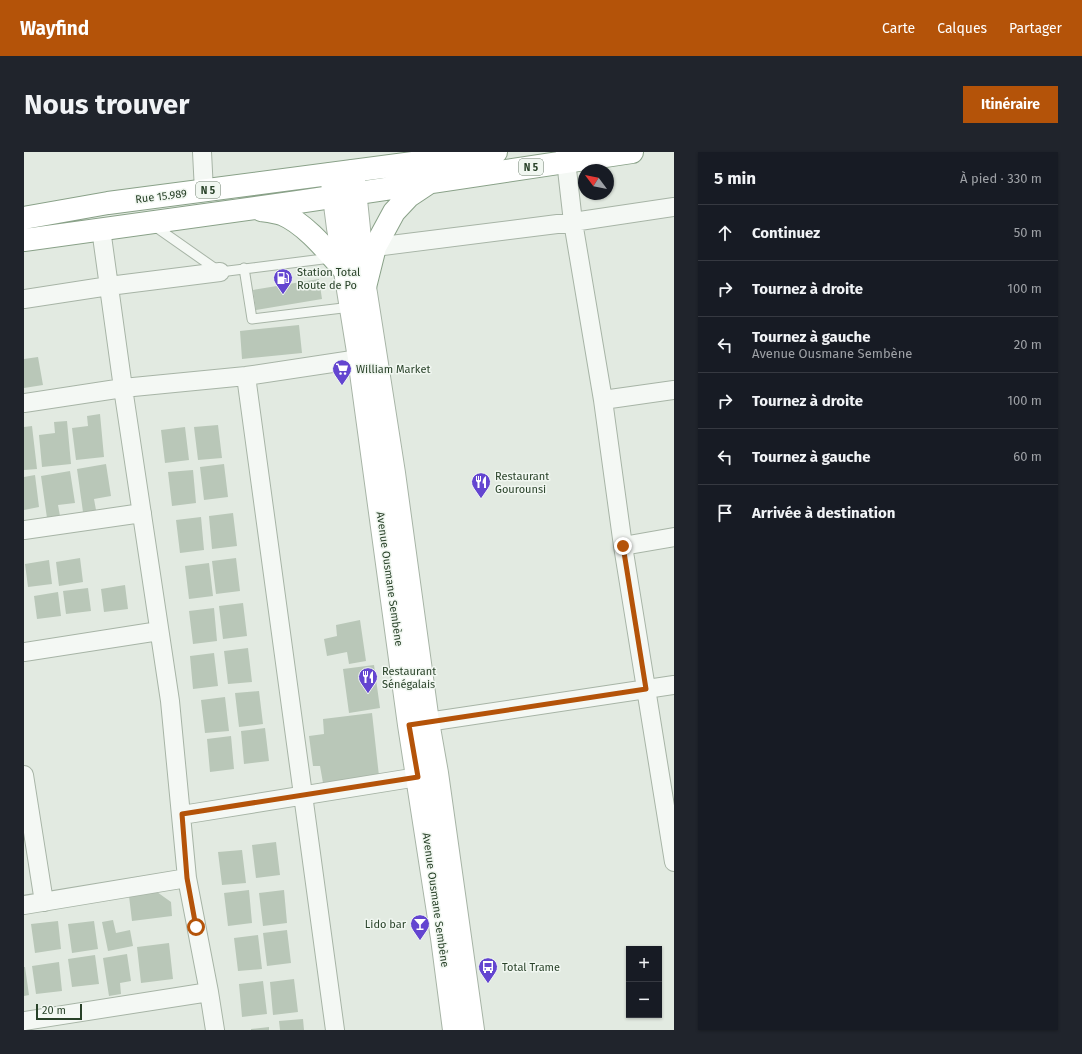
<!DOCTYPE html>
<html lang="fr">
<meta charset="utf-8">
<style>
:root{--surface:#171b24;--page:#20242c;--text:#f1f3f6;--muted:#9ea1a6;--line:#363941;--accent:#b45309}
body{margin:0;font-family:"Fira Sans",sans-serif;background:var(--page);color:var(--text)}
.controls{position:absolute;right:12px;bottom:12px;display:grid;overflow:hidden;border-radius:0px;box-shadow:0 1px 3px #0004}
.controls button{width:36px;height:36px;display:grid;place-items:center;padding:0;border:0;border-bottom:1px solid var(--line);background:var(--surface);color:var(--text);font:20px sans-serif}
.compass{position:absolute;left:554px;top:12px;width:36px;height:36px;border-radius:50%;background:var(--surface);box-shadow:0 1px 3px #0004;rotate:302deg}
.scale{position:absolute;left:12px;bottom:10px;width:46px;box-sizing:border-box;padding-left:4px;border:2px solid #294229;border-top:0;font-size:11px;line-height:14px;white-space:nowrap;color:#294229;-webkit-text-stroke:3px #f1f7f1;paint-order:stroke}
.stop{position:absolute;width:12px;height:12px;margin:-9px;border:3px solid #b45309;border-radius:50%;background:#fff}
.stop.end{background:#b45309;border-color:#fff;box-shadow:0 1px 4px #0008}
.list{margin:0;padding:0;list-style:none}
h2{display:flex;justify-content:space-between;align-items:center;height:52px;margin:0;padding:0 16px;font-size:17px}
h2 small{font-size:13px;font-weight:400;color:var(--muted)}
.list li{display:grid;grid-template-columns:26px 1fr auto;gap:12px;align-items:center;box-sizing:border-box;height:56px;padding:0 16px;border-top:1px solid var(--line)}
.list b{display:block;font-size:15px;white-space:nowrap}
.list p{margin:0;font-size:13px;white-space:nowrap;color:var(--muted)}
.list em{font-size:13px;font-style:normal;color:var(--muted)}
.icon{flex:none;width:22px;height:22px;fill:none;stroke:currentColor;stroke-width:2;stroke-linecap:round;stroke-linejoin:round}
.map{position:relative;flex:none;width:650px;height:878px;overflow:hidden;border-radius:0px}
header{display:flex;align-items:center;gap:24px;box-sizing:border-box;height:56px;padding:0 20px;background:var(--accent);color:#fff}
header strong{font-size:19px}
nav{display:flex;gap:22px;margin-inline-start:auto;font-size:14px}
.intro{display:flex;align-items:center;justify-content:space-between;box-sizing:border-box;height:96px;padding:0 24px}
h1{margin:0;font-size:28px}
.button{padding:10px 18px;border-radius:0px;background:var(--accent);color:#fff;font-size:14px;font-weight:700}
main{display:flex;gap:24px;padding:0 24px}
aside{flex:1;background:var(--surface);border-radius:0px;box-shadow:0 1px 3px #0004}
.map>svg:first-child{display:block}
</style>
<header>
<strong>Wayfind</strong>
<nav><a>Carte</a><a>Calques</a><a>Partager</a></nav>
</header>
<div class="intro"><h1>Nous trouver</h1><a class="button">Itinéraire</a></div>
<main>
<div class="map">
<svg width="650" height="878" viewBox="0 0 650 878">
<rect width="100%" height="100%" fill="#e2eae1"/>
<path fill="#b9c7b8" d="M 295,127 L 298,147 L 232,158 L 229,138 Z
M 275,173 L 278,201 L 218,207 L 216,179 Z
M 14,205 L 19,233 L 0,236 L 0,207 Z
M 76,262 L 80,305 L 52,308 L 48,276 L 64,274 L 63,264 Z
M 43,269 L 47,312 L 18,315 L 15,283 L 31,281 L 30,270 Z
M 194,273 L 198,306 L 174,308 L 170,275 Z
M 8,274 L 13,317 L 0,318 L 0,275 Z
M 161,275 L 165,308 L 141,311 L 137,278 Z
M 82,312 L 87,344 L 70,347 L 72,358 L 59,360 L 53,317 Z
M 200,312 L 204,345 L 180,348 L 176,315 Z
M 169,318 L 172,351 L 148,354 L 144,320 Z
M 46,319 L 51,351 L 34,353 L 36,364 L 23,366 L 17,324 Z
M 11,323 L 15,355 L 0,358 L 0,325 Z
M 209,361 L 213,394 L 188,397 L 185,364 Z
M 177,365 L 180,398 L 156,401 L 152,368 Z
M 56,406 L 59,430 L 35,434 L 32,410 Z
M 212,406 L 216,439 L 192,442 L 188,409 Z
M 25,408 L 28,432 L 4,435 L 1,412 Z
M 185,411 L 189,444 L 165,447 L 161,414 Z
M 101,433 L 104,457 L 80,460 L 77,437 Z
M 64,436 L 67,459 L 42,462 L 39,439 Z
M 34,440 L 37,464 L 13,467 L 10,444 Z
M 219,451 L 223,484 L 199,487 L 195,454 Z
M 190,456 L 193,489 L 169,492 L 165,459 Z
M 336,468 L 342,509 L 325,512 L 323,500 L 303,504 L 300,487 L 313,484 L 312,473 Z
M 224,496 L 228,530 L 204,532 L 200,499 Z
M 190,501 L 194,534 L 169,537 L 166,504 Z
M 350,513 L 356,556 L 325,561 L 319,517 Z
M 235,539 L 239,572 L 215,575 L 211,541 Z
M 201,545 L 205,579 L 181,581 L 177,548 Z
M 348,561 L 355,624 L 299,631 L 296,614 L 289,614 L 285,584 L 300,582 L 299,567 Z
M 241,576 L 245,609 L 220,612 L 217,579 Z
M 207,584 L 210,617 L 186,620 L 183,587 Z
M 252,690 L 256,723 L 232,726 L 228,693 Z
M 218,698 L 222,731 L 198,733 L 194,700 Z
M 225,738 L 228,771 L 204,774 L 200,741 Z
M 260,738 L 263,771 L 239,774 L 235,741 Z
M 133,740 L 147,750 L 148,764 L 108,769 L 105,744 Z
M 89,768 L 92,781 L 106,778 L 109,794 L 84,799 L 78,770 Z
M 34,769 L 37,797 L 11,801 L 7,772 Z
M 70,769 L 74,797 L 48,801 L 44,772 Z
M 263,778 L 267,811 L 243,814 L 239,781 Z
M 234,783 L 238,817 L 214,819 L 210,786 Z
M 145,791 L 149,827 L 117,831 L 113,795 Z
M 103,802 L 107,829 L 96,831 L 97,842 L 85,844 L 79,806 Z
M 71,803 L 75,832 L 48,835 L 44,807 Z
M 35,810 L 38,839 L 12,842 L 8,814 Z
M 0,815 L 1,815 L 5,843 L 0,844 Z
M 270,827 L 274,860 L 249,863 L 246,830 Z
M 239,829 L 243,862 L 218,865 L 215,832 Z
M 279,867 L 280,878 L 256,878 L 255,869 Z
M 245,875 L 245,878 L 227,878 L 227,877 Z"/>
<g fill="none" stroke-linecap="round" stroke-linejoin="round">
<defs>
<path id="service" d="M 129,73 L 196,120 L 307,106
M 220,116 L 228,167 L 327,155"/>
<path id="minor" d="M 178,0 L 180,39
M 541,0 L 549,70 L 579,248 L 599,394 L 650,710
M 77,77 L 99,236 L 146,549 L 163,726 L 185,840 L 191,878
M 351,95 L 549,70 L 650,55
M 0,147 L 85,134 L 196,120
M 222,224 L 311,878
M 579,248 L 650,238
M 0,251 L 99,236 L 222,224 L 348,205
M 0,378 L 118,361
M 599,394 L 650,385
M 0,500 L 135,479
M 390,572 L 650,533
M 0,623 L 20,750
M 158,663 L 406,623
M 0,753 L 163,726
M 0,869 L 185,840"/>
<path id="secondary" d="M 329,19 L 341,135 L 370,321 L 404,570 L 413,621 L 449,878
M 307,22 L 314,76 L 335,206 L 385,573 L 418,786 L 430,878"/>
<path id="trunk" d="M 237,58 C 244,59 252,60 258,62 C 282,72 304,100 321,119
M 0,66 L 84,51 L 472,0
M 0,88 L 274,50 L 608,0
M 341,135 L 351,95 L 370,60 L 385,44 L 403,32"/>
</defs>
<use href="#service" stroke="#a7b4a6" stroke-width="11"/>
<use href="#minor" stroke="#a7b4a6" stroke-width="20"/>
<use href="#secondary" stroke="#a7b4a6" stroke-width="24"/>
<use href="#trunk" stroke="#89a188" stroke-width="24"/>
<use href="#service" stroke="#f4f8f4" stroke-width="9"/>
<use href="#minor" stroke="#f4f8f4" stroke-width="18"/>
<use href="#secondary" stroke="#fff" stroke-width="22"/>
<use href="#trunk" stroke="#fff" stroke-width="22"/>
</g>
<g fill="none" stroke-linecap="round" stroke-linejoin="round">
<path stroke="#b45309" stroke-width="5" d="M 172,775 L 163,726 L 158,662 L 394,625 L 385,573 L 622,537 L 599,394"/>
</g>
<defs>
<symbol id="fuel-pin" viewBox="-11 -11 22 30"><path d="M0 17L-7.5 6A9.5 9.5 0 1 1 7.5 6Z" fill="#6345d0" stroke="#f1f7f1"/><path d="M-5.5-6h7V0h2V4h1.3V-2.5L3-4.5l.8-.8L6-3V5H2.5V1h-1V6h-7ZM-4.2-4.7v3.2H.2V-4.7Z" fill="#fff"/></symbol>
<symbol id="supermarket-pin" viewBox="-11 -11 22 30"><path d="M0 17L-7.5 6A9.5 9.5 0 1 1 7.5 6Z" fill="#6345d0" stroke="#f1f7f1"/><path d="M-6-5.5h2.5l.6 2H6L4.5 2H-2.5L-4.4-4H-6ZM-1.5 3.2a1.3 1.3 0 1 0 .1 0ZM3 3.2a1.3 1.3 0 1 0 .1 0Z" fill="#fff"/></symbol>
<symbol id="restaurant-pin" viewBox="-11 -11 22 30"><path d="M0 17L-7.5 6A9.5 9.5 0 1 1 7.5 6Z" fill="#6345d0" stroke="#f1f7f1"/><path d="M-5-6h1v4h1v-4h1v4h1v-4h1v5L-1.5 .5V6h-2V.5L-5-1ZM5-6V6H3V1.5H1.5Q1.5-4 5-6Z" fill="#fff"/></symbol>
<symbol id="bar-pin" viewBox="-11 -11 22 30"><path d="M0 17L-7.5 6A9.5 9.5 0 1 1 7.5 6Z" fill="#6345d0" stroke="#f1f7f1"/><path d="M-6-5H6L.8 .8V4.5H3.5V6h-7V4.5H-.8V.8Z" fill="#fff"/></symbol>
<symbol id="bus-pin" viewBox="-11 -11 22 30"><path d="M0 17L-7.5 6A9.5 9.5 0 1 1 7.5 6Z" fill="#6345d0" stroke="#f1f7f1"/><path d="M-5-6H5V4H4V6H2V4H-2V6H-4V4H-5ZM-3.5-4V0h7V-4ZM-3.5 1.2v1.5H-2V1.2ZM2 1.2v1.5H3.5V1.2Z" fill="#fff"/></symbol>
</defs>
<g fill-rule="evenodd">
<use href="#fuel-pin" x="248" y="115" width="22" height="30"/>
<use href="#supermarket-pin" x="307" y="206" width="22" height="30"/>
<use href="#restaurant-pin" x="446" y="319" width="22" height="30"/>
<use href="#restaurant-pin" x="333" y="514" width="22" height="30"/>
<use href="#bar-pin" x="385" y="761" width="22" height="30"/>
<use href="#bus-pin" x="453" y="804" width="22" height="30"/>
</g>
<g text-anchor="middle" stroke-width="3" stroke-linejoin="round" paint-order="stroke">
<g fill="#f1f7f1" stroke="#657865" stroke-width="1">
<rect x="495" y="7" width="24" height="16" rx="3"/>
<rect x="172" y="30" width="24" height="16" rx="3"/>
</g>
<g font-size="10" font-weight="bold" fill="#294229">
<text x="507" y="19">N 5</text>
<text x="184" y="42">N 5</text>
</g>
<g font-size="11" fill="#294229" stroke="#f1f7f1">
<text transform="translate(137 44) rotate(-7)" y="4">Rue 15.989</text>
<text transform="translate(366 427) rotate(82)" y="4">Avenue Ousmane Sembène</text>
<text transform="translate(412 748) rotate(82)" y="4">Avenue Ousmane Sembène</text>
</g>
<g font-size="11" fill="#294229" stroke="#f1f7f1" text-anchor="start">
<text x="273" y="124">Station Total<tspan x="273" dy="13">Route de Po</tspan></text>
<text x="332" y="221">William Market</text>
<text x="471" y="328">Restaurant<tspan x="471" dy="13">Gourounsi</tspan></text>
<text x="358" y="523">Restaurant<tspan x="358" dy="13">Sénégalais</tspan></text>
<text x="382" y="776" text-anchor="end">Lido bar</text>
<text x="478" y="819">Total Trame</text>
</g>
</g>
</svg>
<div class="controls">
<button>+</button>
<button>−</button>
</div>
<svg class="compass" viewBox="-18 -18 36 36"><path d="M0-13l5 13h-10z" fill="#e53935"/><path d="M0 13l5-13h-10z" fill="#9ea1a6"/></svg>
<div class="scale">20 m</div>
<div class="stop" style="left:172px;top:775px"></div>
<div class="stop end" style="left:599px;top:394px"></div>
</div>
<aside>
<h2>5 min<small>À pied · 330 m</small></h2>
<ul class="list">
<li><svg class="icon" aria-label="ahead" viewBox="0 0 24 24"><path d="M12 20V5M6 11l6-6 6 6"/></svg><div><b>Continuez</b></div><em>50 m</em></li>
<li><svg class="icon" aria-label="right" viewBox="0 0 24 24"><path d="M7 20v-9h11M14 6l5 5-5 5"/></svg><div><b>Tournez à droite</b></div><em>100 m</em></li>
<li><svg class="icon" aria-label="left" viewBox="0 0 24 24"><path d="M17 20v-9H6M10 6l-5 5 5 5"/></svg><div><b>Tournez à gauche</b><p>Avenue Ousmane Sembène</p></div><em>20 m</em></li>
<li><svg class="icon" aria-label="right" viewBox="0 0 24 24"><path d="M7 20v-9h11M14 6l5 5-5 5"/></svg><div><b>Tournez à droite</b></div><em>100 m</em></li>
<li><svg class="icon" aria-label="left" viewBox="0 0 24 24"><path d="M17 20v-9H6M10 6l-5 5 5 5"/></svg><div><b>Tournez à gauche</b></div><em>60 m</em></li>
<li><svg class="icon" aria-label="arrive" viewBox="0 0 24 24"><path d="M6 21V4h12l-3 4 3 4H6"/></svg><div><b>Arrivée à destination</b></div></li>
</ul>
</aside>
</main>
